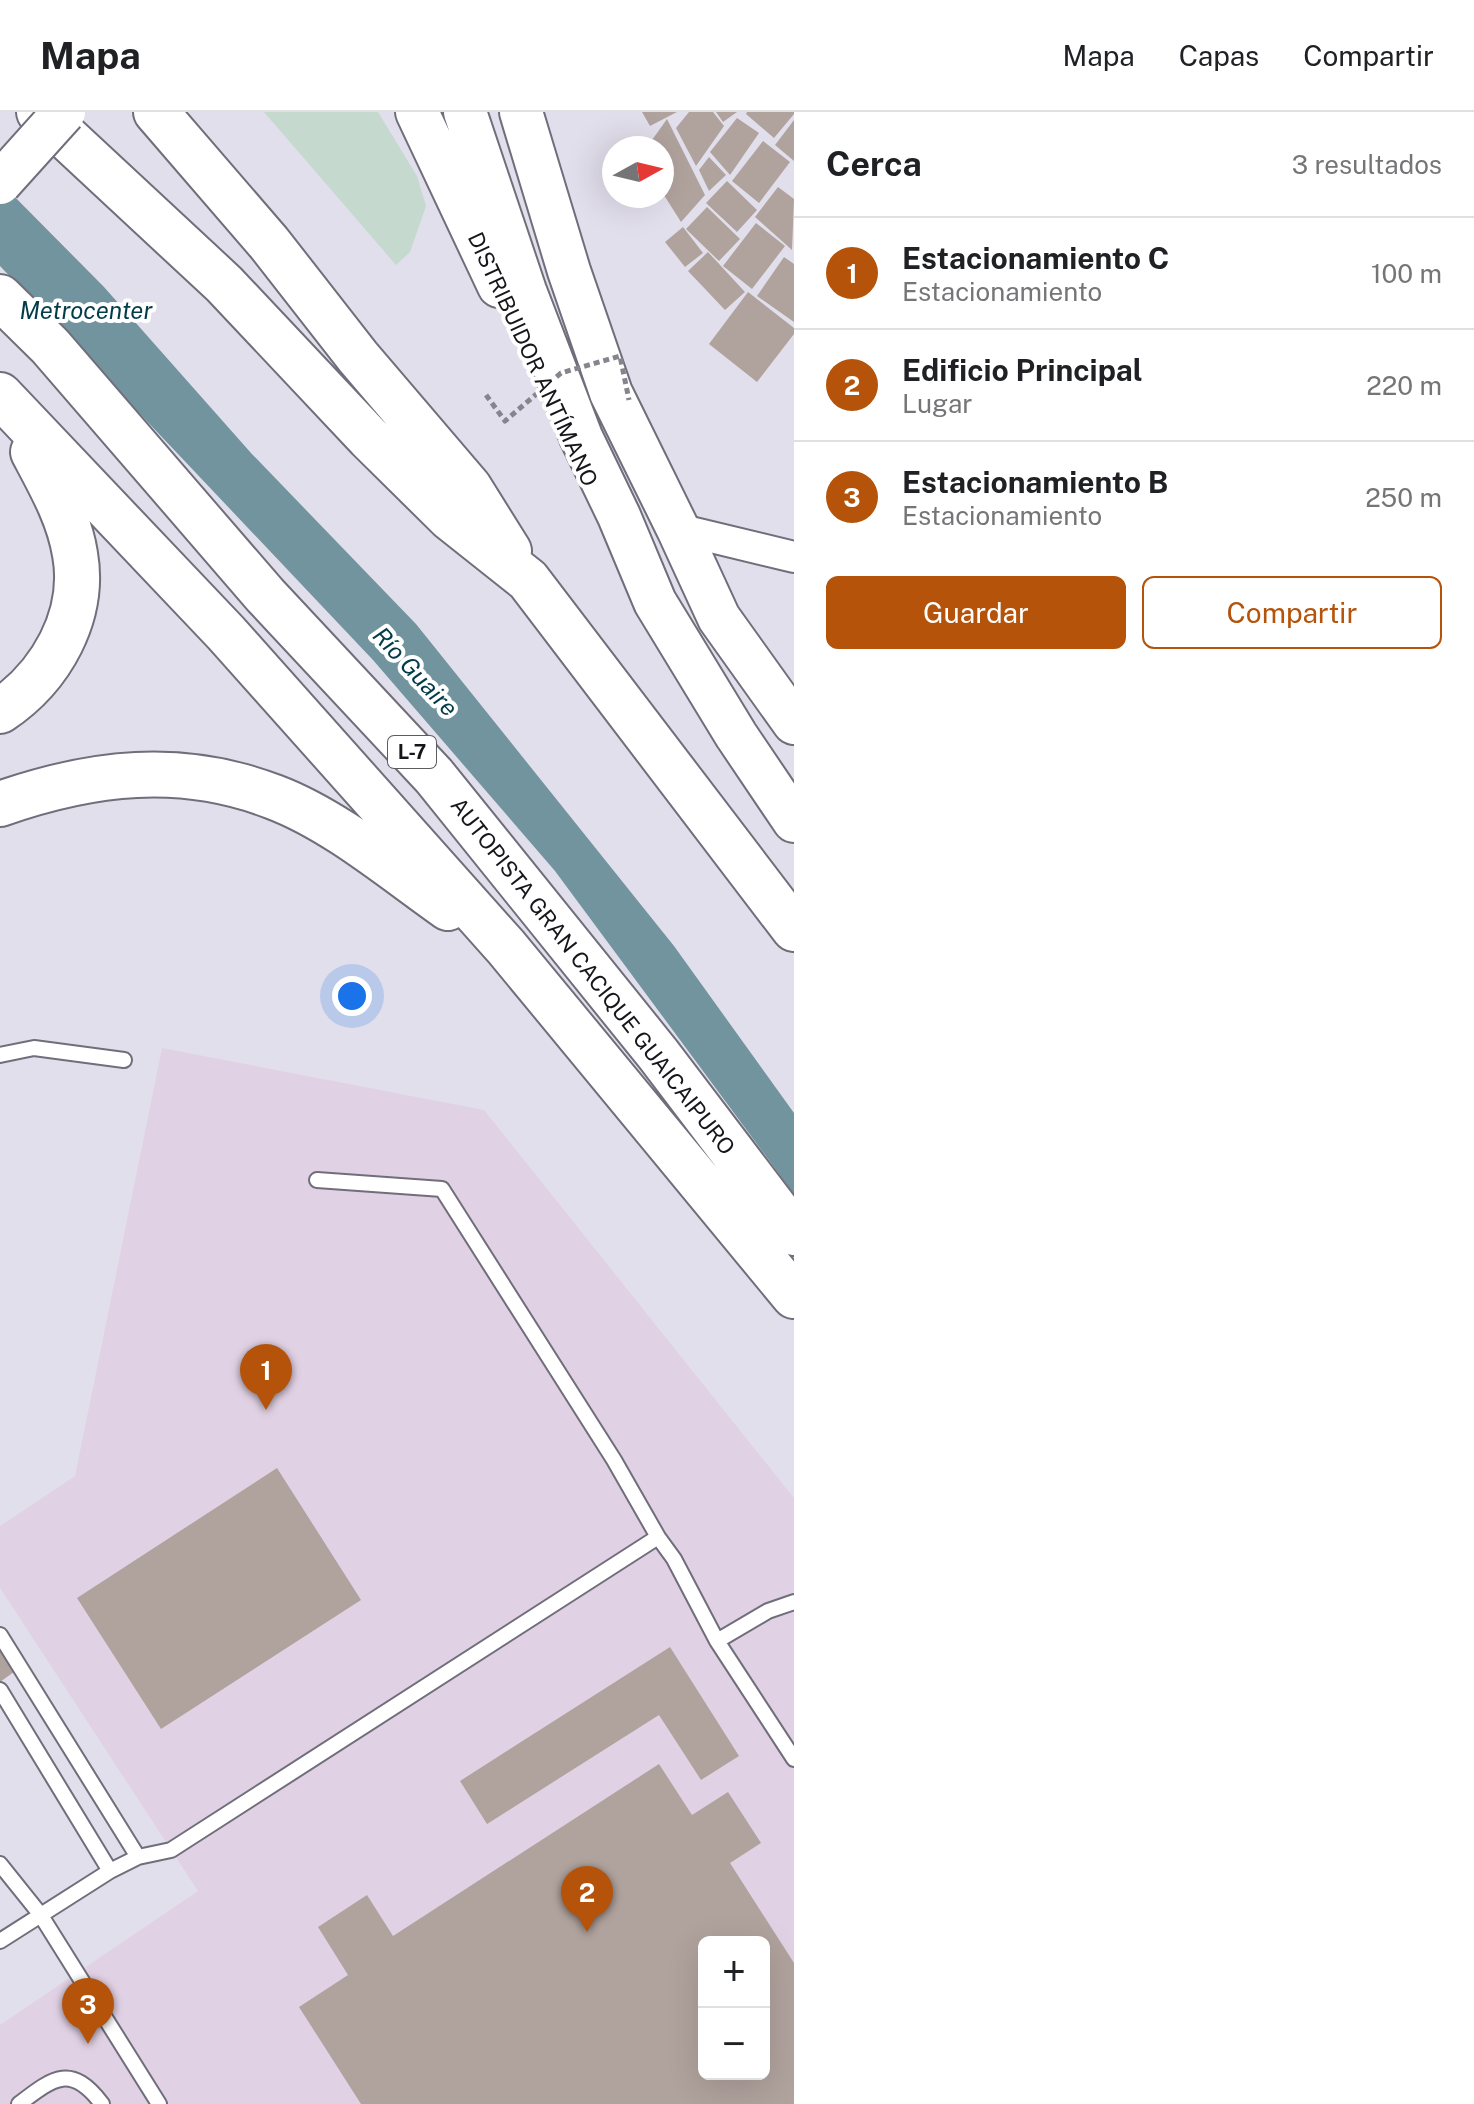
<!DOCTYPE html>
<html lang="es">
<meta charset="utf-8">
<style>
:root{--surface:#fff;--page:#f2f2f2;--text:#202124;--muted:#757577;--line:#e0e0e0;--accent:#b45309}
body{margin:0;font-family:"Public Sans",sans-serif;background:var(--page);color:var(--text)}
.controls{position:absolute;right:24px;bottom:24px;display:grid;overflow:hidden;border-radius:12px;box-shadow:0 8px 32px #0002}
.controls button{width:72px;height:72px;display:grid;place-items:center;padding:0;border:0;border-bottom:2px solid var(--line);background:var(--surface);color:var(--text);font:40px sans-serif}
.compass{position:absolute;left:602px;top:24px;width:72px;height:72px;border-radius:50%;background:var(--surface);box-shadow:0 8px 32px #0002;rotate:82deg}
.you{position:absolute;left:352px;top:884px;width:28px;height:28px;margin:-20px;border:6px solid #fff;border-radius:50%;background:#1a73e8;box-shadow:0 0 0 12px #1a73e833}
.badge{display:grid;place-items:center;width:52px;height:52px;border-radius:50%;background:var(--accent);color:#fff;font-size:26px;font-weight:700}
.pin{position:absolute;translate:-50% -66px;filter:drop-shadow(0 2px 4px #0008)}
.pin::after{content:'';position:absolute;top:42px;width:28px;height:24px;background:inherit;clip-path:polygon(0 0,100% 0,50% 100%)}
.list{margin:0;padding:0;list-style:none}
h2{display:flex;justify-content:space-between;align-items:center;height:104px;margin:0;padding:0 32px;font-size:34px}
h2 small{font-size:26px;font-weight:400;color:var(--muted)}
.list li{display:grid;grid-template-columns:52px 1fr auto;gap:24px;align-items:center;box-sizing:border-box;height:112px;padding:0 32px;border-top:2px solid var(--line)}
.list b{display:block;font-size:30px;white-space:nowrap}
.list p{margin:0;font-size:26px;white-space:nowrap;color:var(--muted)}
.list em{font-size:26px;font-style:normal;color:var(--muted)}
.actions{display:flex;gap:16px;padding:24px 32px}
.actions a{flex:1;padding:18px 0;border:2px solid var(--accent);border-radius:12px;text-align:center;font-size:28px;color:var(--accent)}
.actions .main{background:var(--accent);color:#fff}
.map{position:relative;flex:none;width:794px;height:1992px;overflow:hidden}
header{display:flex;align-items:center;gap:48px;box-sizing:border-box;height:112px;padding:0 40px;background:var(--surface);border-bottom:2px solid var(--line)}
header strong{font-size:38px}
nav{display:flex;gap:44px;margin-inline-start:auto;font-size:28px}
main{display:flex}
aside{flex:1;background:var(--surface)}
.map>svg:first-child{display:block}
</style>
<header>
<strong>Mapa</strong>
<nav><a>Mapa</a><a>Capas</a><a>Compartir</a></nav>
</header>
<main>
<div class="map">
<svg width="794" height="1992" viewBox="0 0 794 1992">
<rect width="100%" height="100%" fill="#e2dfec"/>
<path fill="#e1d1e4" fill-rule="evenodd" d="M 162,936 L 484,998 L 794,1386 L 794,1992 L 0,1992 L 0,1913 L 198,1779 L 0,1476 L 0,1414 L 75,1364 ZM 704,1830 L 764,1830 L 764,1962 L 704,1962 Z"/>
<path fill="#c5d9cf" d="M 264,0 L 378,0 L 417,64 L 426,94 L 410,140 L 396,153 Z"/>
<path fill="#71949f" d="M 0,70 L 104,175 L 251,341 L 416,512 L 674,834 L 794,1001 L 794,1082 L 555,759 L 373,548 L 0,154 Z"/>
<path fill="#b0a29d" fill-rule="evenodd" d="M 642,0 L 677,0 L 650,14 Z
M 689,0 L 713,0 L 724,14 L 696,54 L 676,16 Z
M 716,0 L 737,0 L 723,10 Z
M 747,0 L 794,0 L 794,2 L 774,26 L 746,2 Z
M 737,6 L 759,21 L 730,63 L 710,40 Z
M 667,7 L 705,83 L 681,110 L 662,80 L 662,36 L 657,36 L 652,28 Z
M 794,8 L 794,49 L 775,33 Z
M 763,29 L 790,50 L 759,91 L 732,69 Z
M 709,45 L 726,63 L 709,79 L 699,58 Z
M 727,69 L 757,98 L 737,120 L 706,91 Z
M 778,75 L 794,87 L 792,138 L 755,105 Z
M 707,95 L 740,127 L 719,149 L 686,117 Z
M 756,111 L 785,134 L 752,177 L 723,154 Z
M 683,115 L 703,141 L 685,155 L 665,130 Z
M 708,140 L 745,180 L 725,198 L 688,159 Z
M 784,145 L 794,152 L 794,210 L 757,184 Z
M 748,180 L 794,216 L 794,222 L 757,270 L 709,232 Z
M 277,1356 L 361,1488 L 161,1617 L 77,1486 Z
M 3,1535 L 18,1557 L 0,1570 L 0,1537 Z
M 670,1535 L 739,1644 L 701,1668 L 659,1603 L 487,1712 L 460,1669 Z
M 659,1652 L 692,1703 L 728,1680 L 761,1731 L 730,1751 L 794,1851 L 794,1992 L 361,1992 L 299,1895 L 348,1863 L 318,1815 L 367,1783 L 393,1824 ZM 704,1830 L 764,1830 L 764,1962 L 704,1962 Z"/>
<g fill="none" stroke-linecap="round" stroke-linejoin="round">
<defs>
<path id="lane" d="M 0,943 L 34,936 L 124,948
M 658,1425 L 674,1447 L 717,1529 L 794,1647
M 0,1523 L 138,1745
M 717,1529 L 768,1499 L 794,1490
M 0,1578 L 110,1759
M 0,1752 L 40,1802 L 159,1992
M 0,1829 L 110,1759 L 138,1745 L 171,1738 L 658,1425 L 614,1348 L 442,1077 L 317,1068
M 19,1992 C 53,1966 71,1951 102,1992"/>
<path id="street" d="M 678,417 L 794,445"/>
<path id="secondary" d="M 417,0 L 499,174
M 465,0 L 525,179 L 581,325 L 619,404 L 655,490 L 736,623 L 794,709
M 521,0 L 569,159 L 611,281 L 678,417 L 719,506 L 794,611"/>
<path id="highway" d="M 39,0 L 224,172 L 369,326 L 450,406 L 528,468 L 794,817
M 156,0 L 269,131 L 358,245 L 469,375 L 509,439
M 0,185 L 50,234 L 265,483 L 434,664 L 658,942 L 794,1121
M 0,283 L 226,521 L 506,835 L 794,1184
M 0,599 C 51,565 86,504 75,442 C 69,405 50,372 33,340
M 0,692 C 91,660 181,649 274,685 C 335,708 394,758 448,796"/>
</defs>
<use href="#lane" stroke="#706e7a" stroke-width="18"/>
<use href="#street" stroke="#706e7a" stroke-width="34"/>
<use href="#secondary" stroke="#706e7a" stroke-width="46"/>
<use href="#highway" stroke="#706e7a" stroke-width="48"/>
<use href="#lane" stroke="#fff" stroke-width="14"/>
<use href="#street" stroke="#fff" stroke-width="30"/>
<use href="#secondary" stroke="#fff" stroke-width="42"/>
<use href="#highway" stroke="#fff" stroke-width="44"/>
<defs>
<path id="secondary-bridge" d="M 0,71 L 64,0"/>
</defs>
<use href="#secondary-bridge" stroke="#706e7a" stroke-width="46" stroke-linecap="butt"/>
<path stroke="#86848d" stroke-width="5" stroke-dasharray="6 4" stroke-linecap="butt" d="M 486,283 L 505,309 L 561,261 L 620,244 L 629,288"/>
<use href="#secondary-bridge" stroke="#fff" stroke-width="42"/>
</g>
<g text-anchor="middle" stroke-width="8" stroke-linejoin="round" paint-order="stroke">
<rect fill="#fff" stroke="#5c5b5e" stroke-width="2" x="388" y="624" width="48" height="32" rx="6"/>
<g font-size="20" font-weight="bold" fill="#161519">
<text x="412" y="647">L-7</text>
</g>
<g font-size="22" fill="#161519" stroke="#fff">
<text transform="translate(533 247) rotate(65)" y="8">DISTRIBUIDOR ANTÍMANO</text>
<text transform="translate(593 864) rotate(52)" y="8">AUTOPISTA GRAN CACIQUE GUAICAIPURO</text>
</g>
<g font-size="24" font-style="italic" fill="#033c49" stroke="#fff">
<text x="86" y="207">Metrocenter</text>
<text transform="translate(415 560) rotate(47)" y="8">Río Guaire</text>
</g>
</g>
</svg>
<div class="controls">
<button>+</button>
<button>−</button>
</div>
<svg class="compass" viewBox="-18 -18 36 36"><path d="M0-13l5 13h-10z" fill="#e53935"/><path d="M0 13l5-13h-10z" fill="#757577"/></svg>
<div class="you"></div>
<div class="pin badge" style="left:266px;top:1298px">1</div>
<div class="pin badge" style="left:587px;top:1820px">2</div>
<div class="pin badge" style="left:88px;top:1932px">3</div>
</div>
<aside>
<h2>Cerca<small>3 resultados</small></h2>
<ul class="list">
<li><span class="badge">1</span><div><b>Estacionamiento C</b><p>Estacionamiento</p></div><em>100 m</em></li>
<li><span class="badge">2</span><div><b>Edificio Principal</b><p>Lugar</p></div><em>220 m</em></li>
<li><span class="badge">3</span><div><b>Estacionamiento B</b><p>Estacionamiento</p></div><em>250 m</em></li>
</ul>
<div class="actions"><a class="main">Guardar</a><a>Compartir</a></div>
</aside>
</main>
